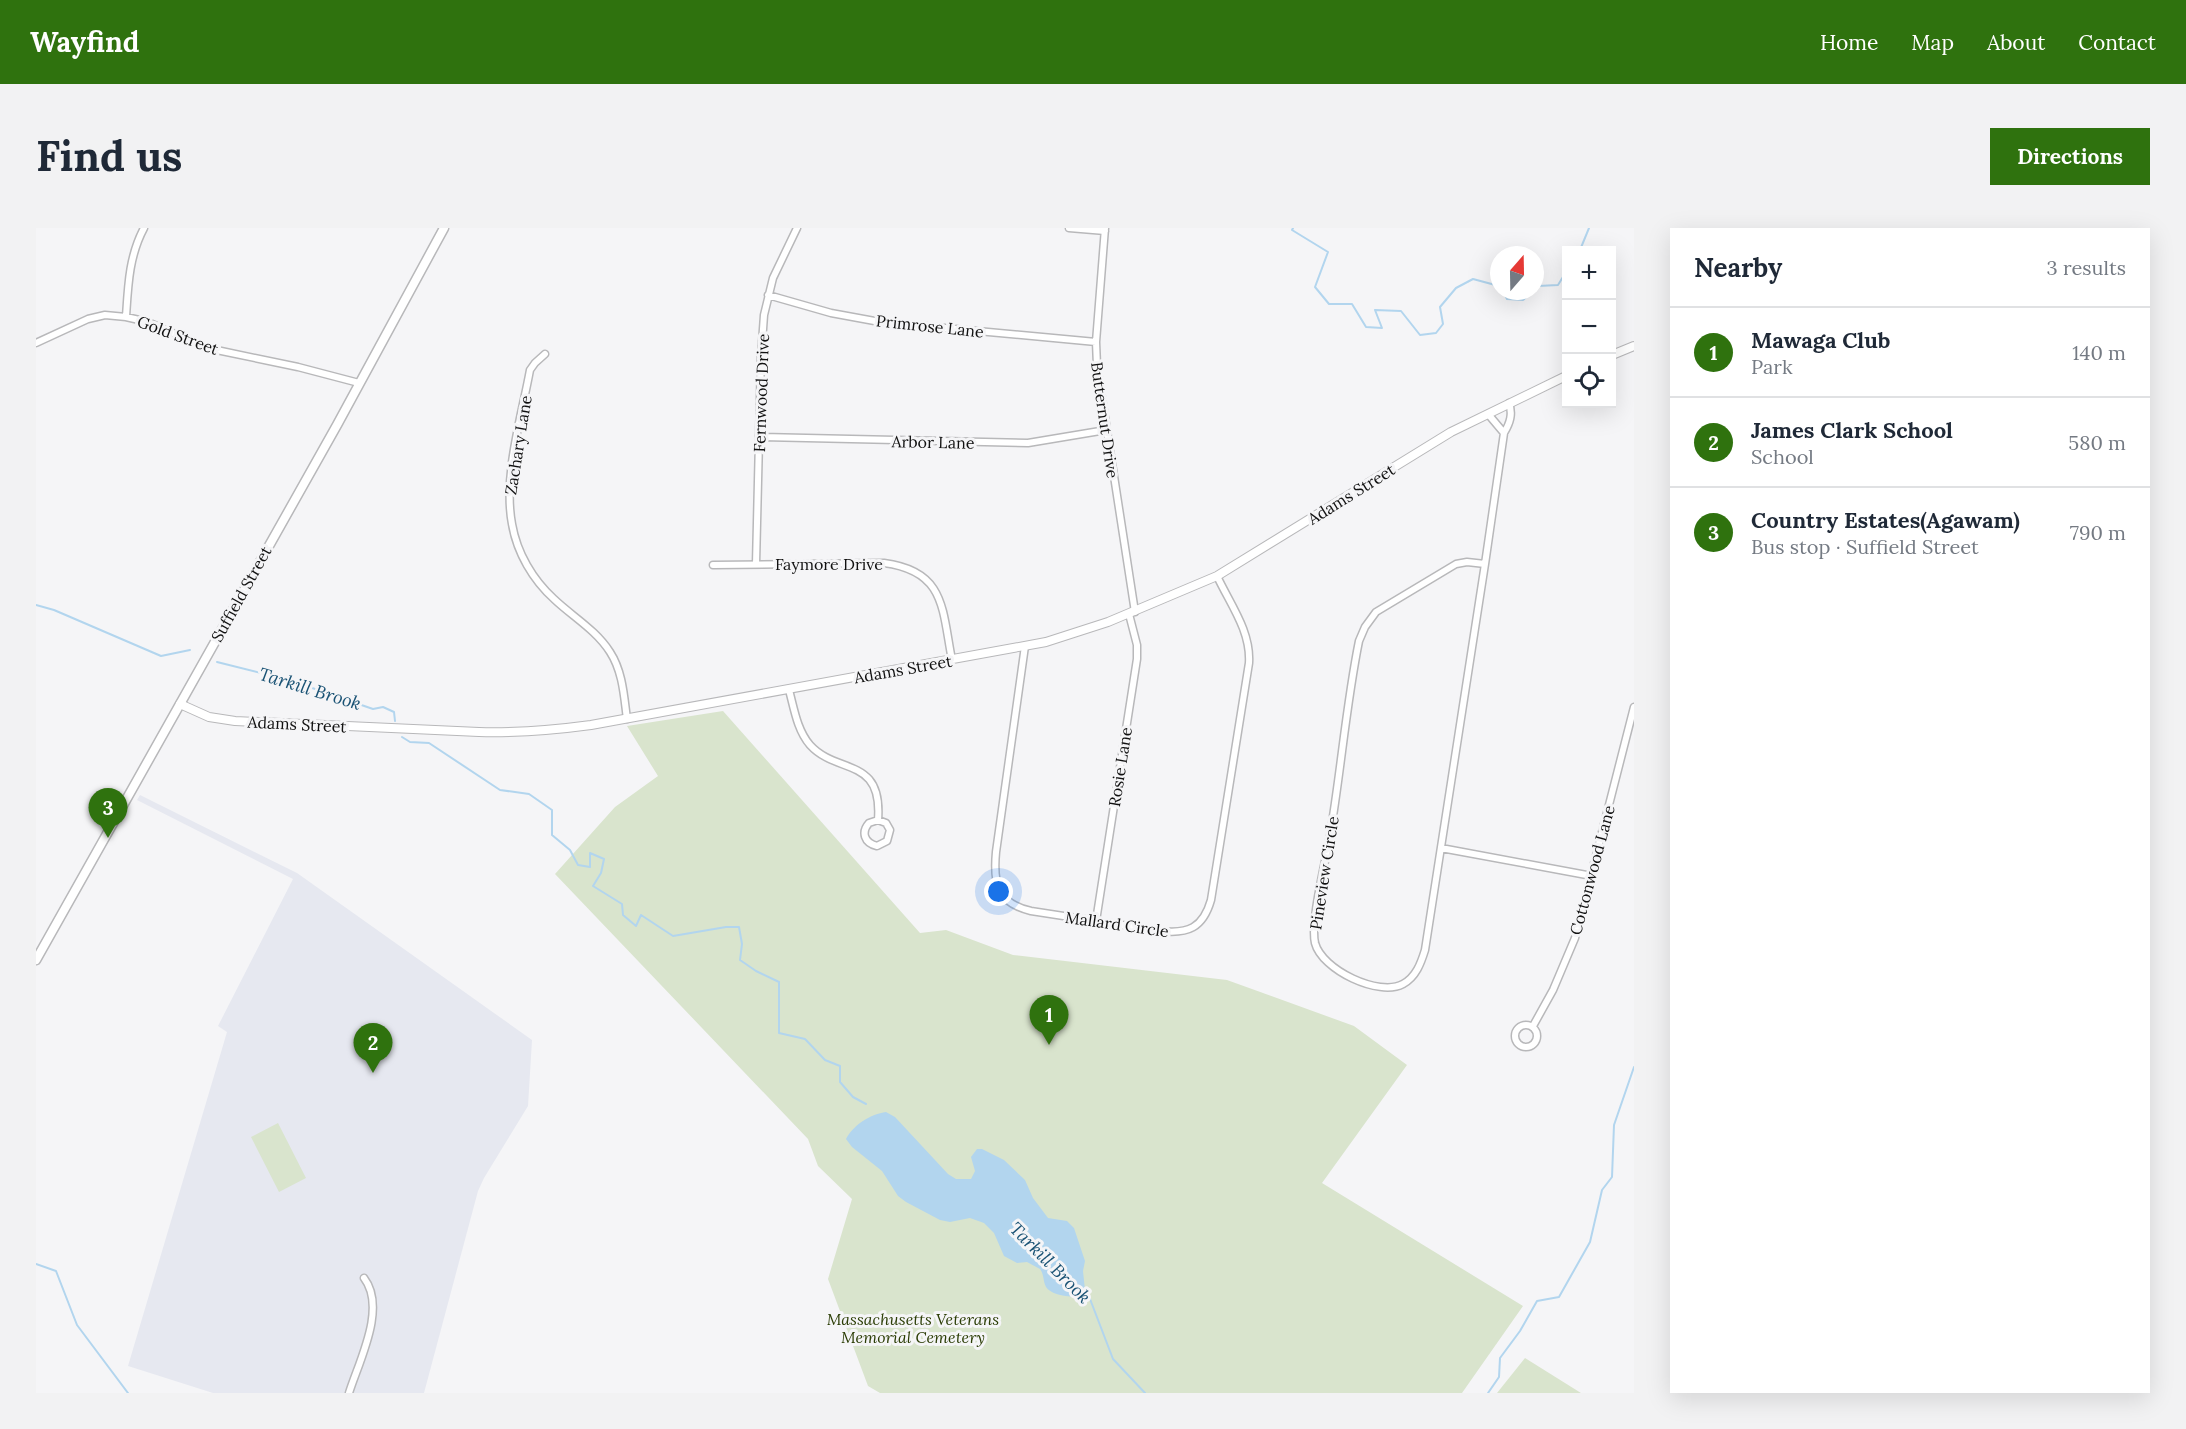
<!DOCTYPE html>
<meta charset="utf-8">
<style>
:root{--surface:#fff;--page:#f2f2f3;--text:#1f2937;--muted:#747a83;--line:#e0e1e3;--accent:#2f720e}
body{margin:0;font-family:Lora,serif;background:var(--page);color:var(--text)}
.controls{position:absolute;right:18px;top:18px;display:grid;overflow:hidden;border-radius:0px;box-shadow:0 6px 24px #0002}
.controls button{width:54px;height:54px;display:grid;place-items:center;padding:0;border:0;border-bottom:2px solid var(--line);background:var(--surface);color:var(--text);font:30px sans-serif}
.compass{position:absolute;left:1454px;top:18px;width:54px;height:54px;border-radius:50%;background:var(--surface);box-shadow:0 6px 24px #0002;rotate:20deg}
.you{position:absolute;left:963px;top:664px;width:21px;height:21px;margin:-15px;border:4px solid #fff;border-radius:50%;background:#1a73e8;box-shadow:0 0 0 9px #1a73e833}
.badge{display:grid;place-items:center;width:39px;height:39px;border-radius:50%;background:var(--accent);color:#fff;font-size:20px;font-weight:700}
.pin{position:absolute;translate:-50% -50px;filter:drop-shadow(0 2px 3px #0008)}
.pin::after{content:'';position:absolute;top:32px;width:21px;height:18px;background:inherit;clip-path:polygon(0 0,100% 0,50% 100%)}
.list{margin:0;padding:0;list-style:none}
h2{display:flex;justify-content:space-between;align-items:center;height:78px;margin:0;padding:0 24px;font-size:26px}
h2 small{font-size:20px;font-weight:400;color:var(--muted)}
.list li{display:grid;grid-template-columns:39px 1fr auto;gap:18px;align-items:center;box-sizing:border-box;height:90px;padding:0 24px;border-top:2px solid var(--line)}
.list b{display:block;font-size:22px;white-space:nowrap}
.list p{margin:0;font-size:20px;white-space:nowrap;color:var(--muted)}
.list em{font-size:20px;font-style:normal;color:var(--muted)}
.icon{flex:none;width:33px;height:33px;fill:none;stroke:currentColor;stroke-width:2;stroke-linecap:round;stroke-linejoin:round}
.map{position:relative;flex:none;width:1598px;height:1165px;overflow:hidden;border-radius:0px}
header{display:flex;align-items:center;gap:36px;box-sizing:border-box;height:84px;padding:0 30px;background:var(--accent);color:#fff}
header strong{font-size:28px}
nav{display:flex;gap:33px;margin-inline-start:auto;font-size:21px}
.intro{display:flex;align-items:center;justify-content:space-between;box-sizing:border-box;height:144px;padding:0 36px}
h1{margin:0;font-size:42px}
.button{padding:15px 27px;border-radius:0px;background:var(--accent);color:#fff;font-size:21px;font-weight:700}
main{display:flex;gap:36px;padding:0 36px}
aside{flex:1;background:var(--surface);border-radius:0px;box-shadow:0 6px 24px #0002}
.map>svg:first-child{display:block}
</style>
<header>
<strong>Wayfind</strong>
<nav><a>Home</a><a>Map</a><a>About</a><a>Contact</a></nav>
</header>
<div class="intro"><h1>Find us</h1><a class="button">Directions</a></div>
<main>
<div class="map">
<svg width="1598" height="1165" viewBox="0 0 1598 1165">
<rect width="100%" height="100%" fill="#f5f5f7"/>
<path fill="#e6e8f0" d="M 104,567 L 261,645 L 496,812 L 492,878 L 448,950 L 442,963 L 388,1165 L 177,1165 L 92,1138 L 191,804 L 182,798 L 257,651 L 101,572 Z"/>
<path fill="#d9e4cd" d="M 687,483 L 884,705 L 910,702 L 977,727 L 1191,752 L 1318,798 L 1371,837 L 1286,955 L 1487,1078 L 1426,1165 L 844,1165 L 832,1158 L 792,1051 L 816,971 L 782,938 L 772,911 L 519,646 L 579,579 L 622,548 L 591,498 Z
M 242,895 L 270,950 L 243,964 L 215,909 Z
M 1489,1130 L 1545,1165 L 1461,1165 Z"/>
<path fill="#b2d5ee" d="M 850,884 L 859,889 L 912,946 L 920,951 L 935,951 L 939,943 L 935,929 L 941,921 L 946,921 L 968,932 L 989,952 L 997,970 L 1012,990 L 1031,993 L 1038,1000 L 1049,1033 L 1047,1043 L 1049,1062 L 1047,1066 C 1039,1071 1016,1068 1010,1059 C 1007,1053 1008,1046 1004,1041 L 991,1034 L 981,1035 L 968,1028 L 958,1005 L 948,995 L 934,990 L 914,994 L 904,992 L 870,974 L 862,968 L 846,943 L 816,919 L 810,911 C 817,897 835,886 850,884 Z"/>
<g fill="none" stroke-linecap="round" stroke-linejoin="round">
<path stroke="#b2d5ee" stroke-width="2" d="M 1257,0 L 1256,2 L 1292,24 L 1279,59 L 1293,76 L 1316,76 L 1330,99 L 1346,100 L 1339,82 L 1365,83 L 1384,107 L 1400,105 L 1407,96 L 1404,79 L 1420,60 L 1437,51 L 1463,58
M 1544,22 L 1553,0
M 1499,61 L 1502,58 L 1522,57 L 1530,44
M 1467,63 L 1471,71 L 1487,72 L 1497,63
M 0,377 L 18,382 L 125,428 L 154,422
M 181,434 L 253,452 L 337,481 L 347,479 L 358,484 L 359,493
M 366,509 L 374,514 L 393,515 L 464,562 L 493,566 L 516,582 L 516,607 L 534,622 L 542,637 L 554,639 L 554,625 L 568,631 L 565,645 L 557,658 L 586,676 L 587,687 L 600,698 L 605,687 L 637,708 L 690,699 L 703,699 L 706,716 L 704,732 L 720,743 L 743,754 L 743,805 L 769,811 L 789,832 L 804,838 L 804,854 L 817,869 L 830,876
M 0,1036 L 20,1043 L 41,1097 L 92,1165
M 1046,1063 L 1054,1071 L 1077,1131 L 1109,1165
M 1452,1165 L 1463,1149 L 1464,1130 L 1484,1103 L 1501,1073 L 1523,1069 L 1554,1014 L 1566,962 L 1576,949 L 1578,897 L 1598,839"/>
<defs>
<path id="minor" d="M 1033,0 L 1069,3
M 1069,0 L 1060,114 L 1061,138 L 1099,384
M 732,67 L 795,85 L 844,94 L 1060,114
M 90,89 C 92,58 93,28 108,0
M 0,115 L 52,91 L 69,87 L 90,89 L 112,94 L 171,120 L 262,139 L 323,155
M 509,126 L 499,135 L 494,142 C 485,191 467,248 476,296 C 481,325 497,352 518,371 C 537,389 560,402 574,424 C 587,444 588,469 591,491
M 1452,186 L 1468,205
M 723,209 L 992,215 L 1070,202
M 720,336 L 725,129 L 728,87 L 737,50 L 761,0
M 1449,336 L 1389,722 C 1385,735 1380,749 1367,756 C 1343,769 1286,742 1279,715 C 1274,693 1290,633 1294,607 C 1305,543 1310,477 1323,413 L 1329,399 L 1340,384 L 1420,336 L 1431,334 L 1449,336 L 1468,205 C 1474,195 1477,186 1473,175
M 677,337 L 848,335 C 910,343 906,382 916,432
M 989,418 L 960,624 C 957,656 961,675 995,683 L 1125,703 C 1152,706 1167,700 1175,672 L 1213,435 C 1215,403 1194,376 1181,348
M 753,462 C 758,480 761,502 774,517 C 801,547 847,528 842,592 L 850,595 L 854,602 L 851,613 L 841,618 C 828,615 825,604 833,595 L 842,592
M 1405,620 L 1556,648
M 1060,693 L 1101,431 L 1101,417 L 1093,386
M1479 808a11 11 0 1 1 22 0a11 11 0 1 1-22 0Z
M 1497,798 L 1517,762 L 1539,710 L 1598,479
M 313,1165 C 323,1133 351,1080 328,1050"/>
<path id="tertiary" d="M 1576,127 L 1598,118
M 144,476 L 173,489 L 199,493 L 443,504 C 481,505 518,502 555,497 L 1010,414 L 1072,394 L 1181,348 L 1415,204 L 1530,148"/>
<path id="secondary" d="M 0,732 L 301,197 L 408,0"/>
</defs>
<use href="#minor" stroke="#b8b8ba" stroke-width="9"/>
<use href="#tertiary" stroke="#b8b8ba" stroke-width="10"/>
<use href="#secondary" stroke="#b8b8ba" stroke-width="11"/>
<use href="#minor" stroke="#fff" stroke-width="6"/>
<use href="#tertiary" stroke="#fff" stroke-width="8"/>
<use href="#secondary" stroke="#fff" stroke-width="8"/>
</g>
<g text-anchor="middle" stroke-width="6" stroke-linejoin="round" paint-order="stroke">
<g font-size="16" fill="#111" stroke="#f5f5f7">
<text transform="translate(894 98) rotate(6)" y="6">Primrose Lane</text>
<text transform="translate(142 107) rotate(20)" y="6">Gold Street</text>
<text transform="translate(725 165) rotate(-88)" y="6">Fernwood Drive</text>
<text transform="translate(1069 192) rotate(82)" y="6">Butternut Drive</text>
<text transform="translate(897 214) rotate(1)" y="6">Arbor Lane</text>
<text transform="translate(482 217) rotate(-81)" y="6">Zachary Lane</text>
<text transform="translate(1315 266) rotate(-32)" y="6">Adams Street</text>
<text x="793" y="342">Faymore Drive</text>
<text transform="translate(205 366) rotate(-61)" y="6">Suffield Street</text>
<text transform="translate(867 441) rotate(-10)" y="6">Adams Street</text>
<text transform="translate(261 496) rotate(3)" y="6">Adams Street</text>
<text transform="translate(1084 539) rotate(-81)" y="6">Rosie Lane</text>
<text transform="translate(1556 642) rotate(-75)" y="6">Cottonwood Lane</text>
<text transform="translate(1288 645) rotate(-81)" y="6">Pineview Circle</text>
<text transform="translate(1081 696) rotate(8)" y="6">Mallard Circle</text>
</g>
<g font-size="16" font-style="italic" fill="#2b3d05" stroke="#f5f5f7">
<text x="877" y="1097">Massachusetts Veterans<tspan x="877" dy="18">Memorial Cemetery</tspan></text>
</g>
<g font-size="18" font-style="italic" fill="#195274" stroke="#f5f5f7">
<text transform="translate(274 461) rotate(17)" y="6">Tarkill Brook</text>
<text transform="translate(1014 1035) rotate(45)" y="6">Tarkill Brook</text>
</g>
</g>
</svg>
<div class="controls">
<button>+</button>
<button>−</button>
<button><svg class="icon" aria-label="locate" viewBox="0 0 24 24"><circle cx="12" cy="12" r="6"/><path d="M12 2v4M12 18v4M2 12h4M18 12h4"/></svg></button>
</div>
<svg class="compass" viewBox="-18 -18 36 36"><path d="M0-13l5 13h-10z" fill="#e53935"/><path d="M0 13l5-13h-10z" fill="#747a83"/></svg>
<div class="you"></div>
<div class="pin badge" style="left:1013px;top:817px">1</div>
<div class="pin badge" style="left:337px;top:845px">2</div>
<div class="pin badge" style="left:72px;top:610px">3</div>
</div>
<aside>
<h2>Nearby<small>3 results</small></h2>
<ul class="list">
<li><span class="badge">1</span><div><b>Mawaga Club</b><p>Park</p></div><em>140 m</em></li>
<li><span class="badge">2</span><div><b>James Clark School</b><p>School</p></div><em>580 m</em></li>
<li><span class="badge">3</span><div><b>Country Estates(Agawam)</b><p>Bus stop · Suffield Street</p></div><em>790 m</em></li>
</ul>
</aside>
</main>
